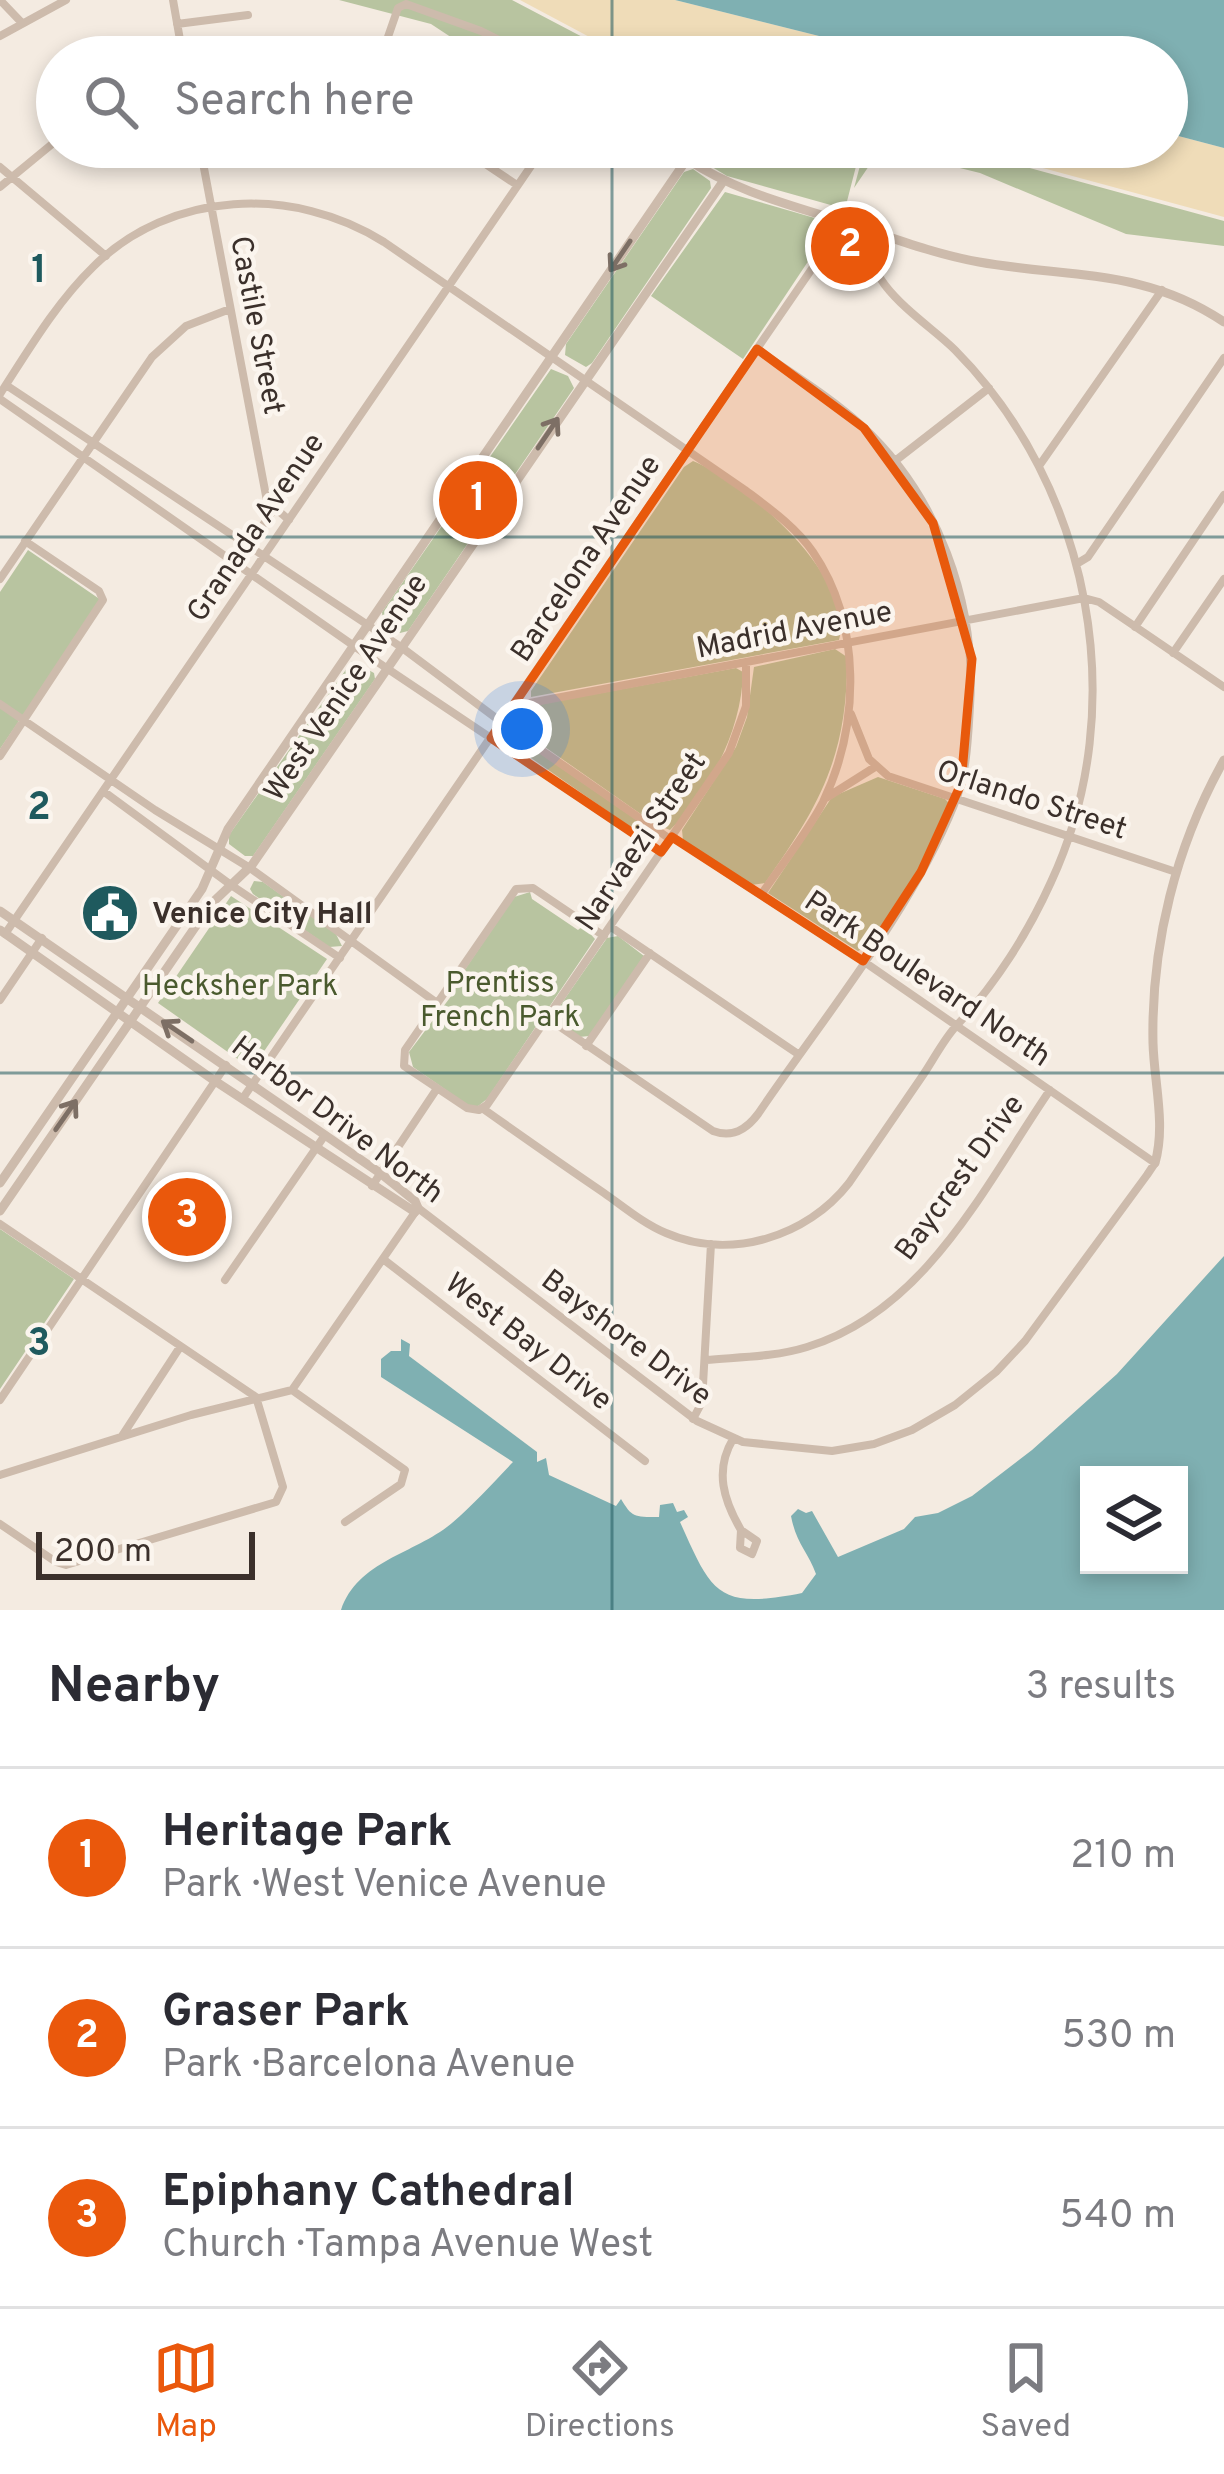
<!DOCTYPE html>
<meta charset="utf-8">
<style>
:root{--surface:#fff;--page:#f2f2f3;--text:#2b2b33;--muted:#7c7c81;--line:#e1e1e2;--accent:#ea580c}
body{margin:0;font-family:Overpass,sans-serif;background:var(--page);color:var(--text)}
.controls{position:absolute;right:36px;bottom:36px;display:grid;overflow:hidden;border-radius:0px;box-shadow:0 6px 18px #0003}
.controls button{width:108px;height:108px;display:grid;place-items:center;padding:0;border:0;border-bottom:3px solid var(--line);background:var(--surface);color:var(--text);font:60px sans-serif}
.scale{position:absolute;left:36px;bottom:30px;width:219px;box-sizing:border-box;padding-left:12px;border:6px solid #3b302b;border-top:0;font-size:33px;line-height:42px;white-space:nowrap;color:#3b302b;-webkit-text-stroke:9px #fbf5ee;paint-order:stroke}
.you{position:absolute;left:522px;top:729px;width:42px;height:42px;margin:-30px;border:9px solid #fff;border-radius:50%;background:#1a73e8;box-shadow:0 0 0 18px #1a73e833}
.badge{display:grid;place-items:center;width:78px;height:78px;border-radius:50%;background:var(--accent);color:#fff;font-size:39px;font-weight:700}
.pin{position:absolute;translate:-50% -50%;border:6px solid #fff;box-shadow:0 3px 12px #0006}
.list{margin:0;padding:0;list-style:none}
h2{display:flex;justify-content:space-between;align-items:center;height:156px;margin:0;padding:0 48px;font-size:51px}
h2 small{font-size:39px;font-weight:400;color:var(--muted)}
.list li{display:grid;grid-template-columns:78px 1fr auto;gap:36px;align-items:center;box-sizing:border-box;height:180px;padding:0 48px;border-top:3px solid var(--line)}
.list b{display:block;font-size:45px;white-space:nowrap}
.list p{margin:0;font-size:39px;white-space:nowrap;color:var(--muted)}
.list em{font-size:39px;font-style:normal;color:var(--muted)}
.icon{flex:none;width:66px;height:66px;fill:none;stroke:currentColor;stroke-width:2;stroke-linecap:round;stroke-linejoin:round}
.map{position:relative;flex:none;width:1224px;height:1610px;overflow:hidden}
.search{position:absolute;background:var(--surface);box-shadow:0 6px 18px #0003;left:36px;right:36px;top:36px;height:132px;display:flex;align-items:center;gap:30px;box-sizing:border-box;padding:0 42px;border-radius:66px;color:var(--muted);font-size:45px}
.sheet{height:696px;background:var(--surface)}
nav{display:flex;justify-content:space-around;align-items:center;box-sizing:border-box;height:168px;border-top:3px solid var(--line);background:var(--surface);font-size:33px;color:var(--muted)}
nav a{display:grid;justify-items:center;gap:6px}
nav .on{color:var(--accent)}
.map>svg:first-child{display:block}
</style>
<div class="map">
<svg width="1224" height="1610" viewBox="0 0 1224 1610">
<rect width="100%" height="100%" fill="#f4ebe1"/>
<path fill="#b8c4a0" d="M 339,0 L 512,0 L 611,52 L 603,50 L 581,57 L 475,53 L 431,24 Z
M 679,147 L 861,147 L 845,209 L 727,176 Z
M 865,147 L 953,147 L 1224,221 L 1224,246 L 1126,234 L 980,173 L 899,153 L 871,163 L 854,188 Z
M 693,169 L 710,181 L 711,188 L 592,363 L 586,367 L 565,355 L 566,344 L 684,172 Z
M 725,192 L 825,221 L 831,227 L 743,359 L 651,296 Z
M 551,369 L 568,376 L 574,388 L 408,631 L 400,633 L 383,622 L 382,612 Z
M 693,461 C 744,481 856,577 839,640 L 531,697 L 531,691 L 684,467 Z
M 28,550 L 101,600 L 0,749 L 0,592 Z
M 835,649 L 847,657 C 848,755 820,805 765,883 L 751,885 L 683,840 L 682,830 L 736,747 L 747,717 L 754,667 Z
M 352,661 L 374,673 L 375,679 L 260,846 L 253,856 L 245,856 L 229,844 L 229,835 Z
M 736,668 L 743,672 C 742,728 711,791 670,830 L 655,824 L 512,724 L 515,713 L 525,707 Z
M 512,734 L 657,834 L 658,841 L 652,842 L 508,742 L 508,735 Z
M 878,777 L 945,799 L 950,804 C 939,835 887,940 858,951 L 768,893 L 832,797 Z
M 254,881 L 263,882 L 336,934 L 342,946 L 329,947 L 253,894 L 250,889 Z
M 530,892 L 532,899 L 578,930 L 583,926 L 595,939 L 487,1099 L 477,1107 L 469,1106 L 413,1067 L 409,1052 L 455,991 L 453,987 L 514,897 Z
M 231,896 L 327,959 L 252,1069 L 158,1003 Z
M 618,936 L 644,956 L 589,1036 L 579,1037 L 558,1021 L 559,1007 L 607,938 Z
M 0,1229 L 74,1279 L 0,1389 Z"/>
<path fill="#efdcb8" d="M 520,0 L 675,0 L 903,57 L 638,57 L 612,49 Z
M 1167,133 L 1224,148 L 1224,217 L 965,147 L 1167,147 Z"/>
<path fill="#7fb0b2" fill-rule="evenodd" d="M 675,0 L 1224,0 L 1224,148 L 1167,133 L 1167,57 L 903,57 Z
M 1224,1256 L 1224,1610 L 341,1610 C 358,1560 415,1554 452,1523 C 473,1505 494,1482 513,1462 L 381,1377 L 381,1359 L 391,1351 L 401,1351 L 401,1339 L 410,1344 L 409,1356 L 537,1452 L 537,1462 L 546,1458 L 549,1475 L 616,1506 L 621,1499 C 632,1517 633,1517 659,1517 L 660,1505 L 673,1503 L 677,1512 L 684,1510 L 688,1517 L 680,1522 C 712,1593 717,1610 802,1593 L 816,1574 C 808,1552 796,1543 791,1516 L 798,1509 L 806,1513 L 812,1511 L 838,1557 L 904,1529 L 915,1517 L 938,1513 L 972,1496 L 1032,1450 L 1117,1374 ZM 1089,1475 L 1179,1475 L 1179,1565 L 1089,1565 Z"/>
<g fill="none" stroke-linecap="round" stroke-linejoin="round">
<path stroke="#cdbbac" stroke-width="8" d="M 0,0 L 22,23
M 173,0 L 183,57
M 177,24 L 248,15
M 0,36 L 66,0
M 381,57 L 398,8 L 406,4 L 481,31 L 533,57
M 200,147 L 267,501 L 289,520
M 460,147 L 517,185
M 669,147 L 687,159
M 0,167 L 106,256
M 0,187 L 57,140
M 6,385 L 401,647 L 512,730 L 670,839
M 0,394 C 28,351 56,303 93,267 C 170,190 294,185 384,242 L 745,490 C 769,508 796,527 813,552 C 862,624 860,725 823,802 C 806,835 781,865 761,895
M 0,399 L 367,655 L 661,852
M 895,461 L 989,388
M 1039,466 L 1162,290
M 237,563 L 274,509
M 1078,563 L 1088,557 L 1224,358
M 0,579 L 152,357 L 186,326 L 230,309
M 1135,627 L 1224,495
M 1173,653 L 1224,579
M 0,704 L 155,810 L 250,868 L 437,1003
M 514,706 L 1084,598 L 1099,602 L 1224,687
M 851,714 L 869,759 L 888,776 L 1176,872
M 0,756 L 103,600 L 99,591 L 25,541
M 103,791 L 231,885 L 340,958
M 826,798 L 875,767
M 611,927 L 798,1054
M 5,934 L 544,147
M 604,936 L 533,888 L 516,889 L 405,1050 L 404,1066 L 467,1108 L 479,1110 L 487,1105 L 729,753 L 746,706 L 746,662
M 0,1000 L 42,938
M 547,1018 L 713,1131 C 732,1138 746,1130 758,1114 C 823,1018 911,912 954,805 C 967,775 968,738 970,706 C 977,603 938,495 861,425 C 829,396 792,374 757,349
M 586,1046 L 650,953
M 243,1098 L 844,222
M 482,1108 C 523,1137 563,1165 604,1193 C 624,1207 644,1224 666,1233 C 730,1261 807,1237 849,1183 C 873,1148 897,1113 921,1078 C 933,1061 943,1040 957,1025 C 995,985 1028,933 1051,882 C 1133,706 1090,486 955,350 C 925,320 857,282 871,231
M 372,1186 L 436,1090
M 0,1224 L 256,1397
M 383,1259 L 645,1461
M 225,1280 L 325,1135
M 706,1360 C 739,1357 775,1357 807,1347 C 926,1311 985,1185 1050,1090
M 292,1390 L 418,1208 L 697,1421 L 743,1442 L 832,1451 L 874,1444 L 912,1430 L 955,1405 L 996,1372 L 1025,1341 L 1147,1175 L 1155,1163 L 863,961 L 672,837
M 292,1390 L 405,1470 L 401,1484 L 345,1522
M 0,1400 L 226,1065
M 693,1419 L 702,1402 L 711,1244
M 122,1436 L 180,1347
M 733,1439 C 714,1471 724,1501 741,1530
M 0,1475 L 191,1415 L 292,1390
M 0,1524 L 56,1562 L 66,1565 L 276,1502 L 283,1487 L 256,1397
M 741,1530 L 757,1541 L 752,1554 L 740,1548 Z"/>
<path stroke="#cdbbac" stroke-width="9" d="M 0,911 L 380,1173 L 415,1201 L 418,1208
M 0,930 L 215,1081 L 415,1212
M 1155,1163 C 1166,1125 1154,1082 1153,1043 C 1151,944 1176,846 1224,760
M 0,1183 L 202,889 L 228,829 L 687,159 C 736,192 791,205 847,223 C 890,237 934,254 979,262 C 1069,278 1144,268 1224,322
M 0,1211 L 211,904 L 252,865 L 722,183"/>
</g>
<defs><path id="oneway-shaft" d="M-6 0H5M1.5-3L5.5 0L1.5 3" fill="none" stroke-width="1.6" stroke-linecap="round" stroke-linejoin="round" transform="scale(3)"/></defs>
<g stroke="#7d6f65">
<use href="#oneway-shaft" transform="translate(620 256) rotate(124)"/>
<use href="#oneway-shaft" transform="translate(548 433) rotate(-56)"/>
<use href="#oneway-shaft" transform="translate(177 1031) rotate(-146)"/>
<use href="#oneway-shaft" transform="translate(66 1115) rotate(-55)"/>
</g>
<path fill="#e8590c" fill-opacity="0.2" stroke="#e8590c" stroke-width="9" stroke-linejoin="round" d="M 757,349 L 864,428 L 933,523 L 972,659 L 961,784 L 921,872 L 863,961 L 672,837 L 661,852 L 491,738 Z"/>
<path fill="none" stroke="#1f5a5e" stroke-width="3" stroke-opacity="0.55" d="M 612,0 L 612,57M 612,147 L 612,1610M 0,537 L 1224,537M 0,1073 L 1224,1073"/>
<defs>
<symbol id="civic-disc" viewBox="-11 -11 22 22"><circle r="9.5" fill="#1f5a5e" stroke="#fbf5ee"/><path d="M-.6-6.5H3V-4.5H.6V-3L4-1V1h2V6H-6V1h2V-1L-.6-3ZM-1.2 2.5V6h2.4V2.5Z" fill="#fff"/></symbol>
</defs>
<g fill-rule="evenodd">
<use href="#civic-disc" x="77" y="880" width="66" height="66"/>
</g>
<g text-anchor="middle" stroke-width="9" stroke-linejoin="round" paint-order="stroke">
<g font-size="30" fill="#3b302b" stroke="#fbf5ee">
<text transform="translate(258 325) rotate(79)" y="10">Castile Street</text>
<text transform="translate(255 527) rotate(-56)" y="10">Granada Avenue</text>
<text transform="translate(585 558) rotate(-56)" y="10">Barcelona Avenue</text>
<text transform="translate(794 629) rotate(-11)" y="10">Madrid Avenue</text>
<text transform="translate(345 687) rotate(-56)" y="10">West Venice Avenue</text>
<text transform="translate(1032 799) rotate(18)" y="10">Orlando Street</text>
<text transform="translate(640 841) rotate(-56)" y="10">Narvaezi Street</text>
<text transform="translate(928 978) rotate(34)" y="10">Park Boulevard North</text>
<text transform="translate(338 1119) rotate(37)" y="10">Harbor Drive North</text>
<text transform="translate(959 1177) rotate(-54)" y="10">Baycrest Drive</text>
<text transform="translate(627 1337) rotate(37)" y="10">Bayshore Drive</text>
<text transform="translate(529 1341) rotate(38)" y="10">West Bay Drive</text>
</g>
<g font-size="30" font-weight="bold" fill="#3b302b" stroke="#fbf5ee" text-anchor="start">
<text x="152" y="923">Venice City Hall</text>
</g>
<g font-size="30" fill="#4a5a2e" stroke="#fbf5ee">
<text x="500" y="992">Prentiss<tspan x="500" dy="34">French Park</tspan></text>
<text x="240" y="995">Hecksher Park</text>
</g>
</g>
<g font-size="39" text-anchor="middle" font-weight="bold" fill="#1f5a5e" stroke="#fbf5ee" stroke-width="9" stroke-linejoin="round" paint-order="stroke">
<text x="39" y="282">1</text>
<text x="39" y="819">2</text>
<text x="39" y="1355">3</text>
</g>
</svg>
<div class="controls">
<button><svg class="icon" aria-label="layers" viewBox="0 0 24 24"><path d="M12 4l9 5-9 5-9-5zM3 14l9 5 9-5"/></svg></button>
</div>
<div class="scale">200 m</div>
<div class="you"></div>
<div class="pin badge" style="left:478px;top:500px">1</div>
<div class="pin badge" style="left:850px;top:246px">2</div>
<div class="pin badge" style="left:187px;top:1217px">3</div>
<div class="search"><svg class="icon" aria-label="search" viewBox="0 0 24 24"><circle cx="10" cy="10" r="6"/><path d="M15 15l6 6"/></svg>Search here</div>
</div>
<section class="sheet">
<h2>Nearby<small>3 results</small></h2>
<ul class="list">
<li><span class="badge">1</span><div><b>Heritage Park</b><p>Park · West Venice Avenue</p></div><em>210 m</em></li>
<li><span class="badge">2</span><div><b>Graser Park</b><p>Park · Barcelona Avenue</p></div><em>530 m</em></li>
<li><span class="badge">3</span><div><b>Epiphany Cathedral</b><p>Church · Tampa Avenue West</p></div><em>540 m</em></li>
</ul>
</section>
<nav>
<a class="on"><svg class="icon" aria-label="map" viewBox="0 0 24 24"><path d="M3 6l6-2 6 2 6-2v14l-6 2-6-2-6 2zM9 4v14M15 6v14"/></svg>Map</a>
<a><svg class="icon" aria-label="directions" viewBox="0 0 24 24"><path d="M12 3l9 9-9 9-9-9zM9 14v-3h6M13 9l2 2-2 2"/></svg>Directions</a>
<a><svg class="icon" aria-label="saved" viewBox="0 0 24 24"><path d="M7 4h10v16l-5-4-5 4z"/></svg>Saved</a>
</nav>
